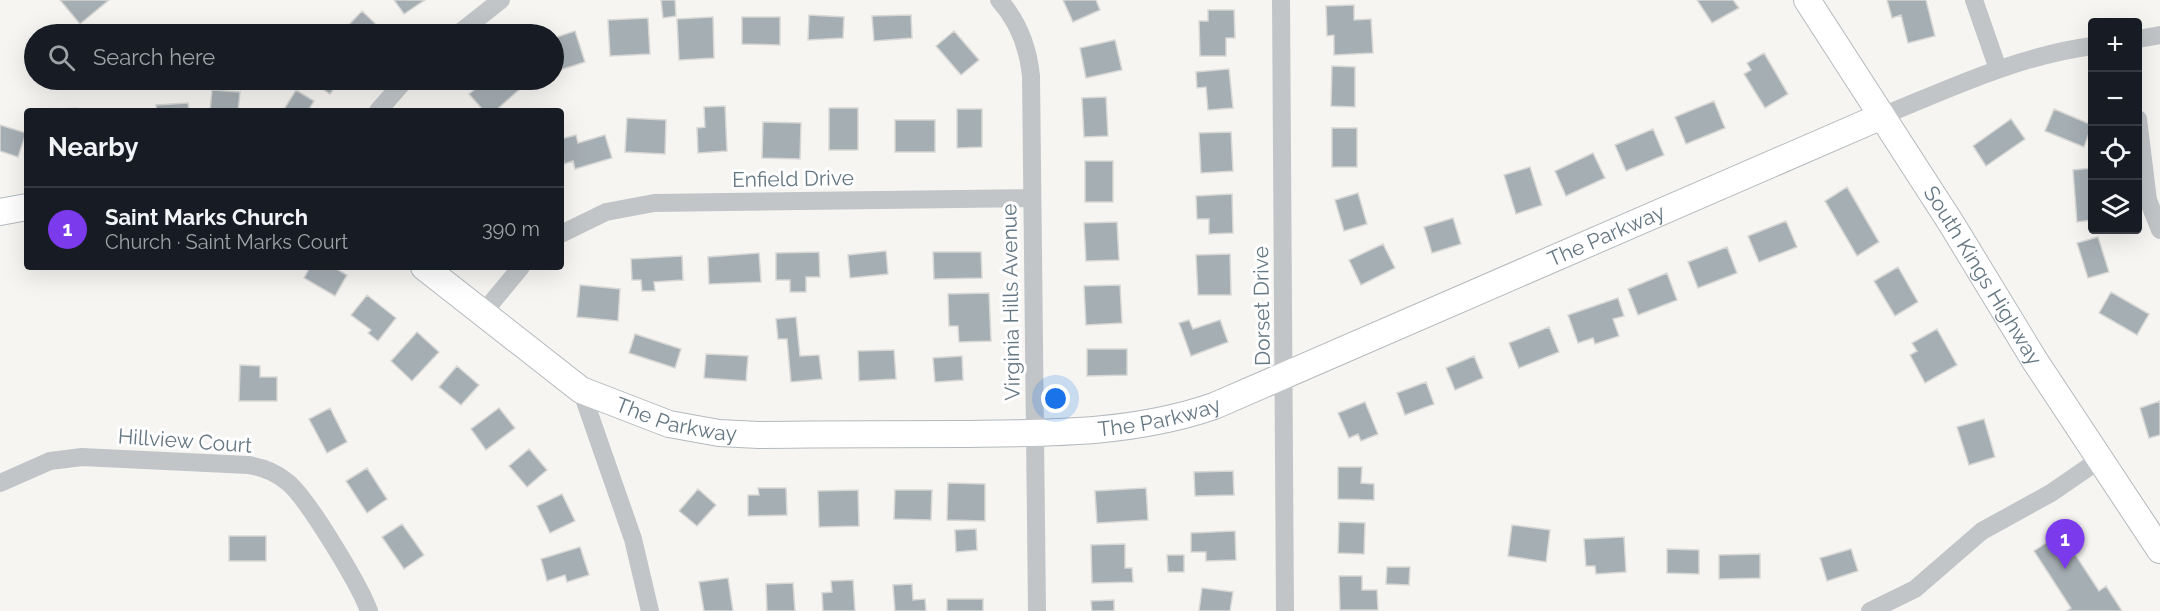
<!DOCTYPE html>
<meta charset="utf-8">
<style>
:root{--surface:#171b24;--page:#20242c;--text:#f1f3f6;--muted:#9ea1a6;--line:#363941;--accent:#7c3aed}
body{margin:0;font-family:Raleway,sans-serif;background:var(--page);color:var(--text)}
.controls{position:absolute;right:18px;top:18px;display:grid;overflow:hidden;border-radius:6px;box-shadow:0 6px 24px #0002}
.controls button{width:54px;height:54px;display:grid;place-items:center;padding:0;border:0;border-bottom:2px solid var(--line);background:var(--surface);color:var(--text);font:30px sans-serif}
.you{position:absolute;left:1056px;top:399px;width:21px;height:21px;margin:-15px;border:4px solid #fff;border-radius:50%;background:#1a73e8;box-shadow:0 0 0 9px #1a73e833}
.badge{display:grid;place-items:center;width:39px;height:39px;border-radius:50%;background:var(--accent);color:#fff;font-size:20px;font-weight:700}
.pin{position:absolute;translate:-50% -50px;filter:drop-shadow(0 2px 3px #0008)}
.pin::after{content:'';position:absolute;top:32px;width:21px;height:18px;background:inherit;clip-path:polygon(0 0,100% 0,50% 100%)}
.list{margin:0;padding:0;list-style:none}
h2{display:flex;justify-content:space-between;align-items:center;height:78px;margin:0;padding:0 24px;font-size:26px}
h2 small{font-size:20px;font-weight:400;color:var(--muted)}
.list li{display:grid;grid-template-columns:39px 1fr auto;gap:18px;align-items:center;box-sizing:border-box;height:84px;padding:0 24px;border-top:2px solid var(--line)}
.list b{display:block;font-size:22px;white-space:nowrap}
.list p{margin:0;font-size:20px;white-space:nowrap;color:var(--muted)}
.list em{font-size:20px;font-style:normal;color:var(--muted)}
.icon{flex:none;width:33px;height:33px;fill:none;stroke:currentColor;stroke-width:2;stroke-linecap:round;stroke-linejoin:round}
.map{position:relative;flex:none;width:2160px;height:611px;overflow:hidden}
.search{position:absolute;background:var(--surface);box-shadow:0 6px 24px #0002;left:24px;top:24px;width:540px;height:66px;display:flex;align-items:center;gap:15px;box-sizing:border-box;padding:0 21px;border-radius:33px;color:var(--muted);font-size:22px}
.panel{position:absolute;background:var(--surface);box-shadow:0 6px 24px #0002;left:24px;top:108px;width:540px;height:162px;border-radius:6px}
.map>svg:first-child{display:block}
</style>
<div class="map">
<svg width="2160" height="611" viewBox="0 0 2160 611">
<rect width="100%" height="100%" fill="#f6f5f2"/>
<path fill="#a5aeb3" stroke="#d7d7d5" stroke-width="1.5" d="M 60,0 L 109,0 L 80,24 Z
M 394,0 L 425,0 L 404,14 Z
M 661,0 L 675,0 L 676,16 L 663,18 Z
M 1063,0 L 1096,0 L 1100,10 L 1073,22 Z
M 1697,0 L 1733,0 L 1739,8 L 1712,23 Z
M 1887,0 L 1926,0 L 1935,36 L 1908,43 L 1901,15 L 1892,18 Z
M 1354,5 L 1354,20 L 1371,19 L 1373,53 L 1334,55 L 1334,35 L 1327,36 L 1326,6 Z
M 1208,10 L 1234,10 L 1235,38 L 1226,38 L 1226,56 L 1200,56 L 1199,21 L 1208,21 Z
M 362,11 L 383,31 L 380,34 L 343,34 L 341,33 Z
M 809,15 L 844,17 L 843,38 L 808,40 Z
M 911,15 L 912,38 L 874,41 L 872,16 Z
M 713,17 L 714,58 L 679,60 L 677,19 Z
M 742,17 L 780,17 L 780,45 L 742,44 Z
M 648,18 L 650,54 L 610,56 L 608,20 Z
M 575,31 L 585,62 L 560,70 L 557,62 L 554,63 L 554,38 Z
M 954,31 L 979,60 L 961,75 L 936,46 Z
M 1115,40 L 1122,70 L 1086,78 L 1080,48 Z
M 1764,53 L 1788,94 L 1765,108 L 1744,74 L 1751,70 L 1747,63 Z
M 1332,66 L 1355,67 L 1355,107 L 1331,106 Z
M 1229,69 L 1233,108 L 1208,110 L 1206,87 L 1197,88 L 1196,72 Z
M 309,80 L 340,80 L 330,94 Z
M 486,80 L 513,80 L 521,88 L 495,111 L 484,111 L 469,94 Z
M 212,90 L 240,92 L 238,111 L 210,111 Z
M 296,90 L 314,101 L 308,111 L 283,111 Z
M 1106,97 L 1108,136 L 1084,137 L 1082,98 Z
M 1714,101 L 1725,128 L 1686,144 L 1675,117 Z
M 188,103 L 189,111 L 157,111 L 156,105 Z
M 725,106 L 727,151 L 698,153 L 697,128 L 705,127 L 704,107 Z
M 77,108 L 77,111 L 49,111 L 49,110 Z
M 829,108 L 858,108 L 858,150 L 829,150 Z
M 957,109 L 982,109 L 982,147 L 957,148 Z
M 2054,109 L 2092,125 L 2084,147 L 2045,131 Z
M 627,118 L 666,120 L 665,154 L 625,152 Z
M 2011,119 L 2025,139 L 1986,166 L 1973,146 Z
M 895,120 L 935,120 L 935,152 L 895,152 Z
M 763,122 L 801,123 L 800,159 L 762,158 Z
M 0,125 L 26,133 L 18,157 L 0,151 Z
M 1332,128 L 1357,128 L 1357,167 L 1332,167 Z
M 1653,129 L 1664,155 L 1626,171 L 1615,145 Z
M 1231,132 L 1233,171 L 1201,173 L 1199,133 Z
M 576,135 L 578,143 L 605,135 L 612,158 L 575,169 L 573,161 L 564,164 L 561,139 Z
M 1593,153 L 1605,178 L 1566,196 L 1555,171 Z
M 1085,161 L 1113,161 L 1113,202 L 1085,202 Z
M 1530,167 L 1542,205 L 1516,214 L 1504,175 Z
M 2092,168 L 2092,220 L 2077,222 L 2073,170 Z
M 1847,187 L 1879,242 L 1857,256 L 1825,201 Z
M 1358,193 L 1367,224 L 1344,231 L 1335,200 Z
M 1232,194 L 1233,233 L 1209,234 L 1209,219 L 1197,219 L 1196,196 Z
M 1453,218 L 1461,244 L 1432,253 L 1424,227 Z
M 1786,221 L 1797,247 L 1759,262 L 1748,236 Z
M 1117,222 L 1119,260 L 1086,261 L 1084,223 Z
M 2098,237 L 2109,272 L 2088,278 L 2077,243 Z
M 1383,244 L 1395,268 L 1361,285 L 1349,260 Z
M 1727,247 L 1737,273 L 1698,288 L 1688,262 Z
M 886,251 L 888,274 L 850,278 L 848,255 Z
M 819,252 L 820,277 L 806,277 L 806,292 L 790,292 L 790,280 L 776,280 L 776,253 Z
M 933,252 L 981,252 L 982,278 L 934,279 Z
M 759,253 L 761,282 L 709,284 L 708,257 Z
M 1230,254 L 1231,295 L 1198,295 L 1196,255 Z
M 682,256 L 683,280 L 654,282 L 655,291 L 642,291 L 641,280 L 632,280 L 631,259 Z
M 310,267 L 333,267 L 347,275 L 335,296 L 304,278 Z
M 1898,267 L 1918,302 L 1895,316 L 1874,281 Z
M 1667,273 L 1677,300 L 1638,315 L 1628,289 Z
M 580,285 L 620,289 L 618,321 L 577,317 Z
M 1120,285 L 1122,323 L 1086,325 L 1084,286 Z
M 2111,292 L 2149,314 L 2137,335 L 2099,313 Z
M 989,293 L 991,341 L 959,342 L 958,326 L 949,326 L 948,294 Z
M 367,295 L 396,318 L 378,341 L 368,333 L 371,330 L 351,315 Z
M 1618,298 L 1624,316 L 1613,319 L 1619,336 L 1595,344 L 1593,338 L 1578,343 L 1568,315 Z
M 796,317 L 800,356 L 819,355 L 822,379 L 791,382 L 787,339 L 778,339 L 776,319 Z
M 1189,320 L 1193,329 L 1220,320 L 1228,342 L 1191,356 L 1179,323 Z
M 1549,327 L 1559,352 L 1519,368 L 1509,343 Z
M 1937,329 L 1957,365 L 1925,383 L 1910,355 L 1917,351 L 1912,343 Z
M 417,332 L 439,352 L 412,381 L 391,361 Z
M 635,334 L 681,349 L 675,368 L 629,353 Z
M 1087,349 L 1127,349 L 1127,375 L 1087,376 Z
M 894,350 L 896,379 L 859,381 L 858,351 Z
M 706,354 L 748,356 L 746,381 L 704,378 Z
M 962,356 L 963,380 L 935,382 L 933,358 Z
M 1474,356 L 1483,378 L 1455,390 L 1446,368 Z
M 240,365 L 260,366 L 260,377 L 277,377 L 277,401 L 239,401 Z
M 457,366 L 479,385 L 461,405 L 439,387 Z
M 1426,382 L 1434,404 L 1405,415 L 1397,393 Z
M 2160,401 L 2160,435 L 2149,438 L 2140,408 Z
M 1365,402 L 1378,434 L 1361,441 L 1358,434 L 1349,438 L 1338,413 Z
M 330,408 L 347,442 L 327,453 L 309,419 Z
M 499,408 L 515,428 L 486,450 L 471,429 Z
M 1984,419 L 1995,457 L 1969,465 L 1957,427 Z
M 529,449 L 547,470 L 527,487 L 509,466 Z
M 1338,467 L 1362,467 L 1361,483 L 1374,484 L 1374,500 L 1338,499 Z
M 367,468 L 387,499 L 367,513 L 346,481 Z
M 1233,471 L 1234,495 L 1195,496 L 1194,472 Z
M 948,483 L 985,484 L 985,521 L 947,520 Z
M 758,488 L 786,488 L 787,515 L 748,516 L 748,495 L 759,495 Z
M 1146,488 L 1148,520 L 1097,523 L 1095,491 Z
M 698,489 L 716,505 L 697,526 L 679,511 Z
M 858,490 L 859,526 L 819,527 L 818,491 Z
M 895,490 L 932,490 L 931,520 L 894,519 Z
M 562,494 L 575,521 L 550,533 L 537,506 Z
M 1339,522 L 1365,523 L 1364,554 L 1338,553 Z
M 402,524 L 424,555 L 404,569 L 382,537 Z
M 1512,525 L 1550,530 L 1546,562 L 1508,556 Z
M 976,529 L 977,550 L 956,552 L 955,530 Z
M 1235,531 L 1236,560 L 1206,561 L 1206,552 L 1191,552 L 1191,533 Z
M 2061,533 L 2099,591 L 2106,586 L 2122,611 L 2067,611 L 2071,608 L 2034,551 Z
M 229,536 L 266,536 L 266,561 L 229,561 Z
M 1624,537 L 1626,572 L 1596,574 L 1595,566 L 1586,566 L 1584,539 Z
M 1125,544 L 1125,568 L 1132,568 L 1133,582 L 1092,583 L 1091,545 Z
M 580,547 L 589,575 L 567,582 L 565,575 L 547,581 L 541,559 Z
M 1667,549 L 1699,550 L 1699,574 L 1667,573 Z
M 1851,549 L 1858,571 L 1827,581 L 1820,558 Z
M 1760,554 L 1760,578 L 1719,579 L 1719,555 Z
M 1167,555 L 1184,555 L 1184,572 L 1168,572 Z
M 1387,567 L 1410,567 L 1409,585 L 1386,584 Z
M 1339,576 L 1362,576 L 1362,590 L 1377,590 L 1378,610 L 1340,610 Z
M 728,578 L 733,611 L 704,611 L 699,582 Z
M 853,580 L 855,611 L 823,611 L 822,593 L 832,592 L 831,581 Z
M 793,583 L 795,611 L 767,611 L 766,584 Z
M 912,584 L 913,600 L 925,599 L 926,611 L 895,611 L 893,585 Z
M 1202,588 L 1233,592 L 1230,611 L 1199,611 Z
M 947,599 L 983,599 L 983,611 L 947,611 Z
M 1114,600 L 1114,611 L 1092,611 L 1091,601 Z"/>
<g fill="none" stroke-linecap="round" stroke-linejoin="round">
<defs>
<g id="secondary">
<path id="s1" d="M 1807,0 L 1951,223 L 2035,361 L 2160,550"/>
<path d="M 0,212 L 27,207"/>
<path id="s2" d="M 424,267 L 581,390 L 669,424 L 719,433 L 759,435 C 828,434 896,434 965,434 C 1050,433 1133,434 1214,406 L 1882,116"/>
</g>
</defs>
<use href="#secondary" stroke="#b3b9bd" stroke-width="28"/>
<path stroke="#c1c5c8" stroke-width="18" d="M 999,0 C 1019,22 1028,47 1031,76 L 1037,611
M 1281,0 L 1285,611
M 1974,0 L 1998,69
M 458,34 L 501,0
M 2138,39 L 2160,35
M 378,111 L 405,80
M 1882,116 C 1951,88 2018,56 2092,46
M 2138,119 L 2148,200 L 2160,230
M 561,234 L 606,212 L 654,203 L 1032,198
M 483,313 L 521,267
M 581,390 L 633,539 L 650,611
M 0,483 L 50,461 L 82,457 L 248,465 C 262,467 275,472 286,481 C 306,495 360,586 369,611
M 1870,611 L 1915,589 L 1982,531 L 2051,493 L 2099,460"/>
<use href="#secondary" stroke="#fff" stroke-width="26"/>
</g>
<g text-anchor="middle" stroke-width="6" stroke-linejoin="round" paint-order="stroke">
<g font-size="21" fill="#657783" stroke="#fff">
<text transform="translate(793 179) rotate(-1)" y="7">Enfield Drive</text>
<text dy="7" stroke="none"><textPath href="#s2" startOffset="1270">The Parkway</textPath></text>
<text dy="7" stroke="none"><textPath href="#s1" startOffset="327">South Kings Highway</textPath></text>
<text transform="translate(1011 302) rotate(-91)" y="7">Virginia Hills Avenue</text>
<text transform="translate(1262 306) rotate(-91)" y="7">Dorset Drive</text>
<text dy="7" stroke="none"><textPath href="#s2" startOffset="786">The Parkway</textPath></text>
<text dy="7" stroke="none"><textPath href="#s2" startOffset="300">The Parkway</textPath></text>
<text transform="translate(185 441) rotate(4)" y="7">Hillview Court</text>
</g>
</g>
</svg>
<div class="controls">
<button>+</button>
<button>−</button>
<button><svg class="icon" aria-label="locate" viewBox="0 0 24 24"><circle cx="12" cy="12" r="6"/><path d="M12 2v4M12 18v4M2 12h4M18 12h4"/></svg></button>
<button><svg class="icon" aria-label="layers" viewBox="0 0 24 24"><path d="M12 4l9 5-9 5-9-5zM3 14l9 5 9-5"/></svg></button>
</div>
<div class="you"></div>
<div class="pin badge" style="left:2065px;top:569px">1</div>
<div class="search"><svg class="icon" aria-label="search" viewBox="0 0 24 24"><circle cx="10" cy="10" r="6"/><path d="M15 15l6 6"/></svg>Search here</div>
<section class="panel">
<h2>Nearby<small></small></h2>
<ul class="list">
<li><span class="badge">1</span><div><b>Saint Marks Church</b><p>Church · Saint Marks Court</p></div><em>390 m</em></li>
</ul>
</section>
</div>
